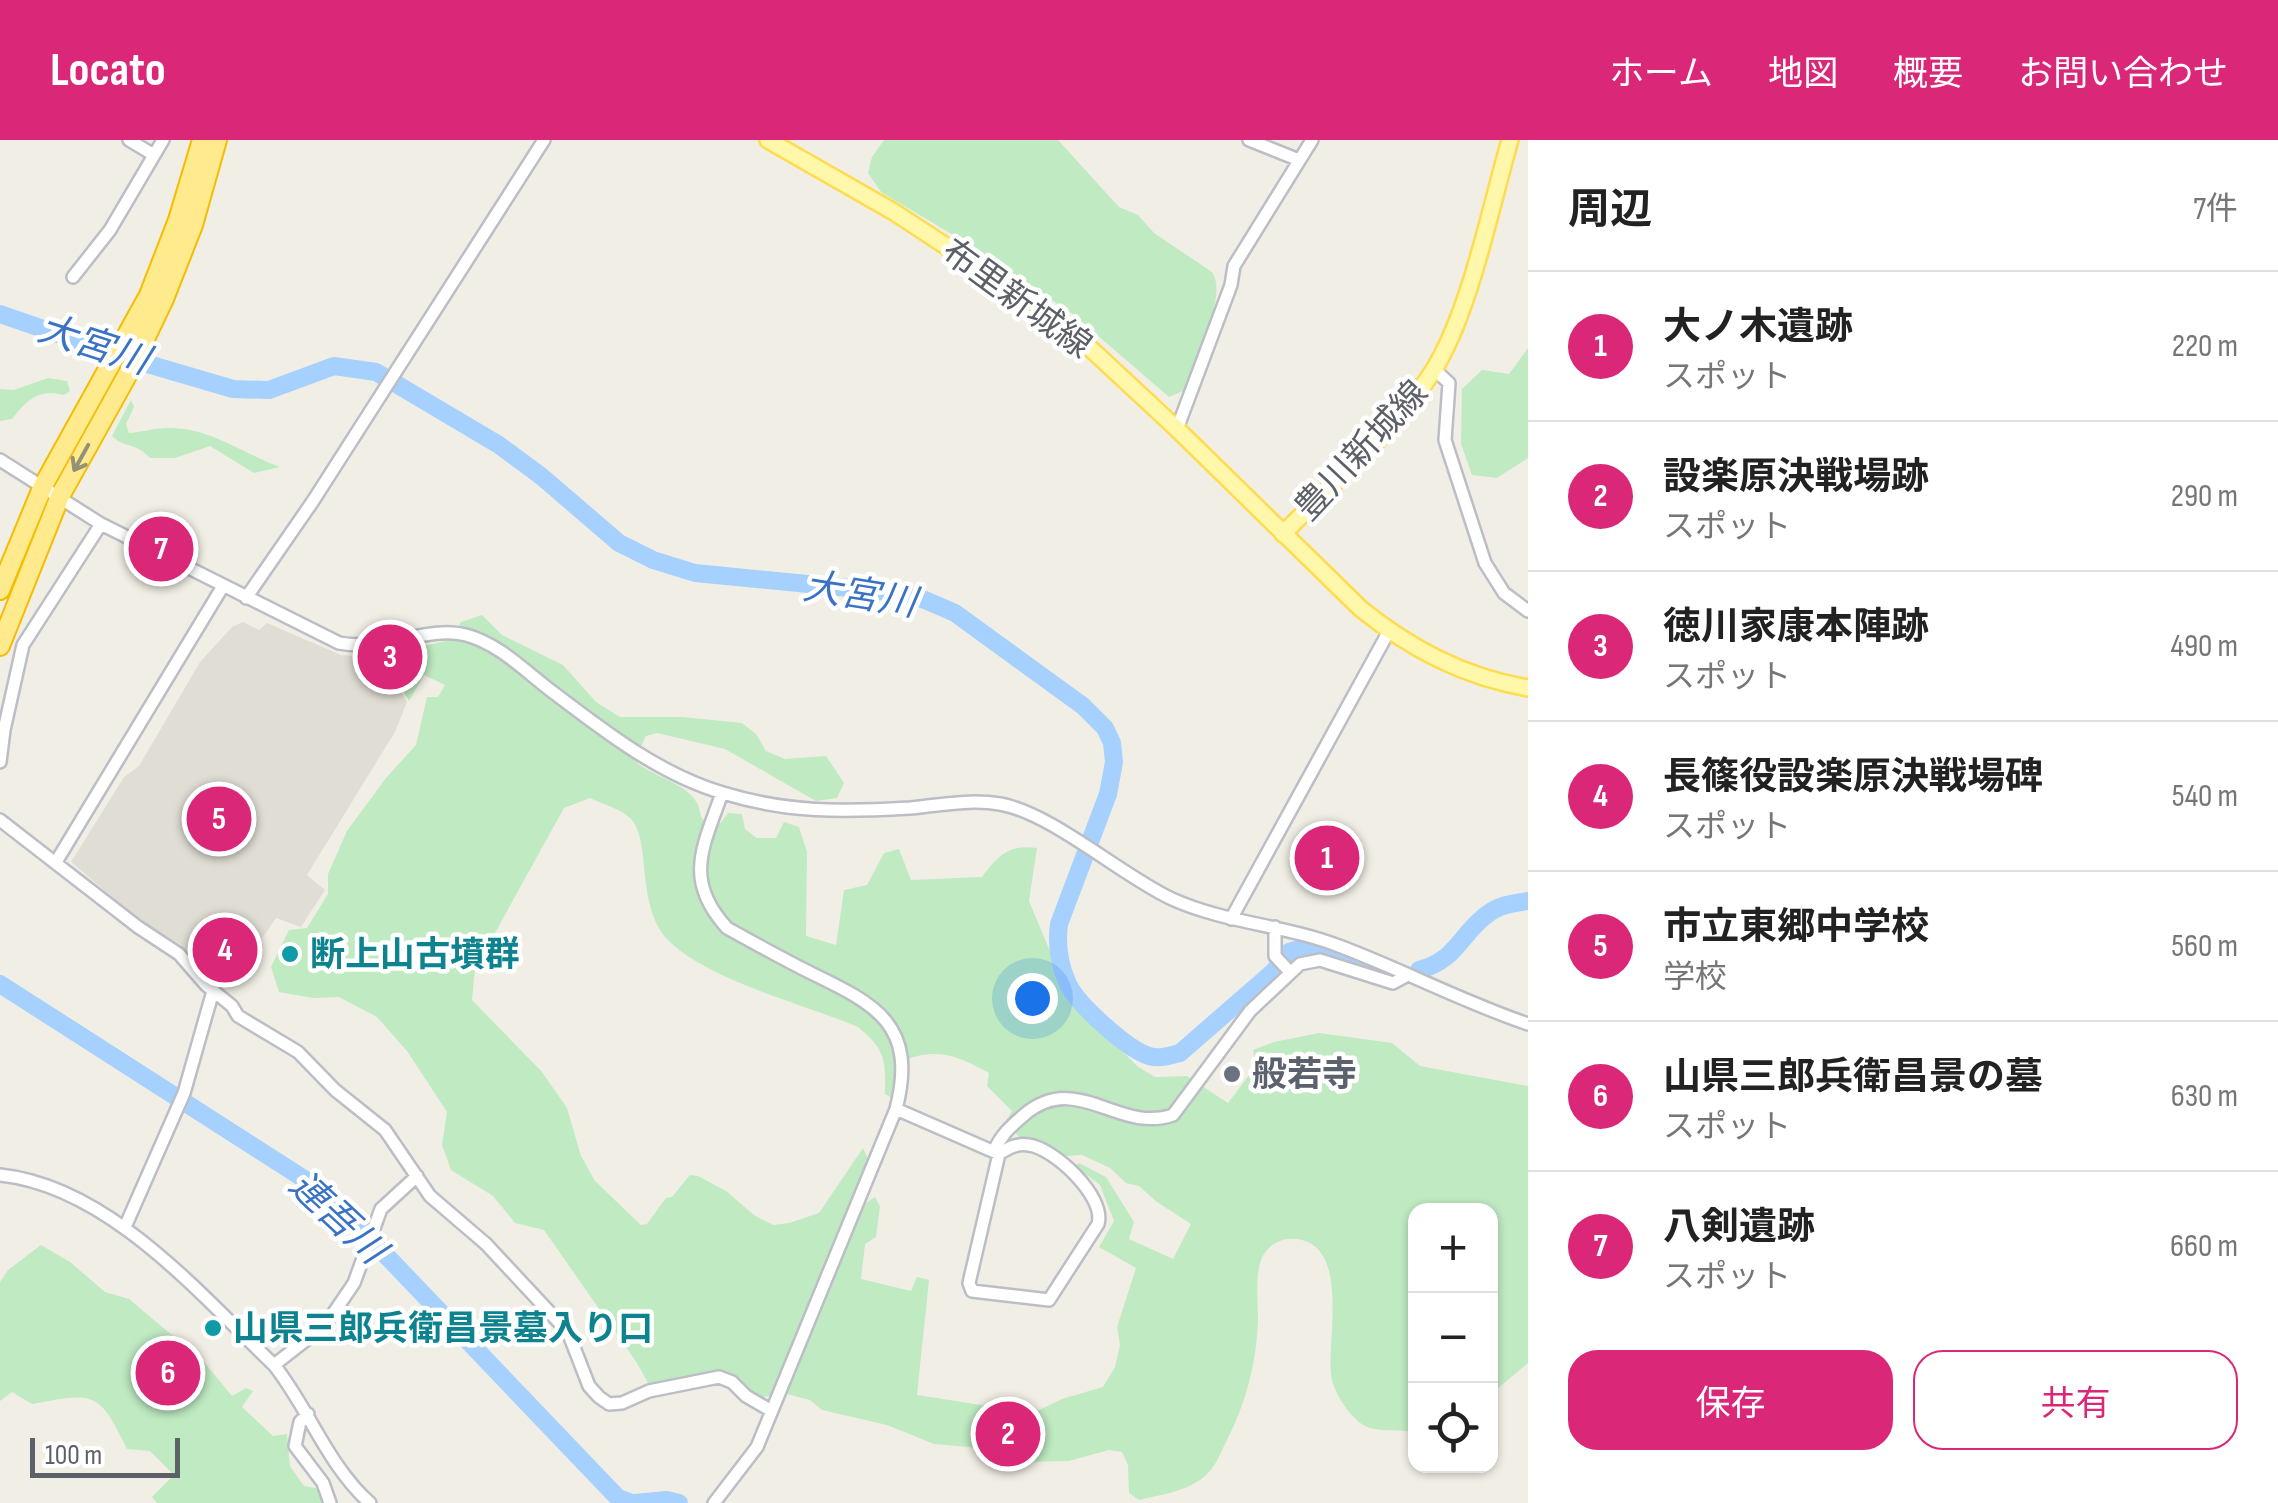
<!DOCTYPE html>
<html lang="ja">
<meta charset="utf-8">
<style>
:root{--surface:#fff;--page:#f6f6f6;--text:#222;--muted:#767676;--line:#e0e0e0;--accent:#db2777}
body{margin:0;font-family:"Sofia Sans Condensed","Noto Sans JP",sans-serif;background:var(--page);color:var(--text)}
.controls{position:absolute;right:30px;bottom:30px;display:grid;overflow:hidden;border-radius:20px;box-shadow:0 2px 8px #0004}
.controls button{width:90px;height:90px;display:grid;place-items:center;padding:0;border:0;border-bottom:2px solid var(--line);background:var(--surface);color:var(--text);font:50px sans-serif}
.scale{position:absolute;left:30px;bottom:25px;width:150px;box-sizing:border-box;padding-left:10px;border:5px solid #5c6067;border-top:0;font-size:28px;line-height:35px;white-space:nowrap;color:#5c6067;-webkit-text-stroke:8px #fff;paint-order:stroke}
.you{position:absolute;left:1032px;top:858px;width:35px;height:35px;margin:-25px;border:8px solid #fff;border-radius:50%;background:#1a73e8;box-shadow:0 0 0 15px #1a73e833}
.badge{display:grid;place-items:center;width:65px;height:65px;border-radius:50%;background:var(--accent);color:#fff;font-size:32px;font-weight:700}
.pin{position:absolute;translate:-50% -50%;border:5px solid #fff;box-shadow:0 2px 10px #0006}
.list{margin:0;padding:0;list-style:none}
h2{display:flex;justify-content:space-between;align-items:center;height:130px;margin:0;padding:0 40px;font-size:42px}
h2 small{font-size:32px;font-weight:400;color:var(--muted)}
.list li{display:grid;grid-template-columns:65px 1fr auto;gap:30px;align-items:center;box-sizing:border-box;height:150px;padding:0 40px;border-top:2px solid var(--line)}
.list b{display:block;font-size:38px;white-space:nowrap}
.list p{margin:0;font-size:32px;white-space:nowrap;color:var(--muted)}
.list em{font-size:32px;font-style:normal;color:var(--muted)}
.actions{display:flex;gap:20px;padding:30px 40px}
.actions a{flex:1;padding:22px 0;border:2px solid var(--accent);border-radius:30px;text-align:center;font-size:35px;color:var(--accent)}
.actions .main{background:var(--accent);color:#fff}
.icon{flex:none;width:55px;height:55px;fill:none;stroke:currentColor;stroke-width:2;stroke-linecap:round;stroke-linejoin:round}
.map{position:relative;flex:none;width:1528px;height:1363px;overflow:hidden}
header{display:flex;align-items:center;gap:60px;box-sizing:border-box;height:140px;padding:0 50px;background:var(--accent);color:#fff}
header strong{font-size:48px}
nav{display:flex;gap:55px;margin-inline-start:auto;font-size:35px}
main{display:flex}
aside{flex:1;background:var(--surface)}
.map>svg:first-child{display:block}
</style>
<header>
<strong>Locato</strong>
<nav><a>ホーム</a><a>地図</a><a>概要</a><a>お問い合わせ</a></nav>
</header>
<main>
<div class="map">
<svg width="1528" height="1363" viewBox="0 0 1528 1363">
<rect width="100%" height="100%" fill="#f1efe5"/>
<path fill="#e0ded4" d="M 243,482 L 259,490 L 267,483 L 341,515 L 379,518 L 407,562 L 395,592 L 307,735 L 325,750 L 301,787 L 276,778 L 248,819 L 237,807 L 218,801 L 211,822 L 201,829 L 180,804 L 139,780 L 71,722 L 124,637 L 139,626 L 200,522 L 232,487 Z"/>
<path fill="#bfeac2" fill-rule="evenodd" d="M 884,0 L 1058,0 L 1119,67 L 1138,75 L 1154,93 L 1212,132 C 1229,156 1193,224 1183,251 L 1169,257 L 1074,175 L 965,102 L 881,52 L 868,33 L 872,17 Z
M 1528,208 L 1528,318 L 1497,338 L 1472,335 L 1461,304 L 1462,249 L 1482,230 L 1509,234 Z
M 48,238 L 67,241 L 70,251 L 64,255 C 38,249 28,259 12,279 L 0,281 L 0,249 L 14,250 Z
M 131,260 L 134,267 L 126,284 L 129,293 C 142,292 155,288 168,288 C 210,287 243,314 280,327 L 254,333 L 210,306 L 175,318 L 150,318 C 134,301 125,309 112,296 Z
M 482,475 L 502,495 L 563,525 L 596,562 L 620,577 L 683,577 L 742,583 L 756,594 L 766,611 L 785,619 L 826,616 L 844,643 L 837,658 L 816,661 L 725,609 L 657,593 L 646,596 L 634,620 C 651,637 686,642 697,663 C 700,668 700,674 702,679 L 719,685 L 728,673 L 742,674 L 745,689 L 757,698 L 776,698 L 784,682 L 799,687 L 807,712 L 806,796 L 836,805 L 844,750 L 867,745 L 884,713 L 899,709 L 911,740 L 982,737 C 998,715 1009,704 1037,708 L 1029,761 L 1070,859 L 1137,926 L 1155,937 L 1187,936 L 1228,963 L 1256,926 L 1253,910 L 1274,902 L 1319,893 L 1392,903 L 1420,926 L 1528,946 L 1528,1223 L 1491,1254 L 1490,1070 L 1416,1070 L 1415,1292 C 1399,1289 1377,1293 1363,1285 C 1349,1276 1332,1250 1331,1234 C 1327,1197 1350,1106 1297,1099 C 1281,1097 1267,1105 1261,1120 C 1255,1138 1258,1163 1258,1181 C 1256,1227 1245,1266 1224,1306 C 1220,1314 1216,1325 1209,1332 C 1191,1351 1164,1354 1139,1360 L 1129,1353 L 1128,1325 L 1122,1312 L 1109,1310 L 1069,1321 L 1017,1322 L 969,1307 L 934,1304 L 887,1285 L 822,1270 L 810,1260 L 787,1254 L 762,1257 L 733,1239 L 665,1245 L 648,1243 L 637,1223 L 544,1090 L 515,1083 L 493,1056 L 451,1030 L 442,1005 L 447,972 L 407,911 L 377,877 L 339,857 L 313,858 L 279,852 L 271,827 L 289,790 L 307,788 L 328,754 L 328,734 L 347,691 L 386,638 L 416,605 L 427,557 L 438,557 L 445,545 L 424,535 L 409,561 L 390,530 L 394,512 L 451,500 L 461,482 ZM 590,658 C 603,664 621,669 631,679 C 652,702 635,767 669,801 C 710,841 804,864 858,887 C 885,909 886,920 885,954 L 894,959 L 898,946 L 896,924 C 932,906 956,914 989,933 L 987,946 L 1012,971 L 1006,981 L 1019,997 L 1035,999 L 1065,1016 L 1082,1015 L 1110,1028 L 1126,1043 L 1139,1046 L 1157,1062 L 1191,1084 L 1173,1119 L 1129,1099 L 1134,1082 L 1106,1037 L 1079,1023 L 1075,1026 L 1100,1045 L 1114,1081 L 1099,1107 L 1136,1128 L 1117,1187 L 1120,1205 L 1115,1227 L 1103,1247 L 1062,1259 L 1033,1273 L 917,1255 L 929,1140 L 917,1137 L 911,1151 L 861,1139 L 865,1104 L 876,1097 L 880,1066 L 875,1057 L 863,1065 L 854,1058 L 868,1019 L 863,1008 L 819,1073 L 789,1083 L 773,1085 L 754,1075 L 726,1051 L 698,1036 L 690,1035 L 672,1057 L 666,1058 L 647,1084 L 641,1085 L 595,1041 L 581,1016 L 567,968 L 542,932 L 472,860 L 475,829 L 564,668 Z
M 41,1105 L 70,1122 L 105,1152 L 129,1159 L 204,1222 L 232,1256 L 246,1248 L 253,1251 L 242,1267 L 273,1296 L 287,1294 L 290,1326 L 304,1346 L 321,1349 L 324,1363 L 157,1363 L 152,1357 L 174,1335 L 150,1311 L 127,1309 C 99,1251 95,1252 32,1264 L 12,1252 L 0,1261 L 0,1142 L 8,1130 Z"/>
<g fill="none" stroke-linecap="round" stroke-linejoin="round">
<path stroke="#a6d1ff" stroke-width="18" d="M 0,174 L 124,217 L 233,249 L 269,250 L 334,226 L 376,232 L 499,305 L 541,336 L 619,403 L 653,420 L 695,433 L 890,452 L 925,460 L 955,473 L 1083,566 L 1105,588 L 1112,603 L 1114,622 L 1108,654 L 1059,784 C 1056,806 1059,824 1068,844 C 1078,865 1127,909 1149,916 C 1160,919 1169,916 1180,913 L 1273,832 L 1289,812 L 1310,806 L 1330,810 L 1380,832
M 1419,830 C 1458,820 1460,793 1489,773 C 1500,765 1514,763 1528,761
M 0,844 L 312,1044 L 379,1108 L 618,1358 L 632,1363
M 634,1363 L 667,1360 L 679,1363"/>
<defs>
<path id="minor" d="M 129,0 L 154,15
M 1249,0 L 1299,20
M 73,137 L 110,90 L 163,0
M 1434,229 L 1449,243 L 1445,300 L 1485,423 L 1504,453 L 1528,471
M 1177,289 L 1231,145 L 1234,126 L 1312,0
M 0,320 L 101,384 L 339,503 C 385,512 428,485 466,495 C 500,504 527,533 554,553 C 605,592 661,635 723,653 C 788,673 843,672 910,668 C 939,665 971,659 1000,664 C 1052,673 1122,736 1172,759 C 1225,783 1285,785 1339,806 C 1403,830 1463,862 1528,884
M 246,458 L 313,361 L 544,0
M 0,622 L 4,590 L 23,505 L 101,384
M 0,680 L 138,787 L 179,814 L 206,845 L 232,866 L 238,876 L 298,912 L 335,950 L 385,990 L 430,1056 L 486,1104 L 568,1192 L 589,1246 L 599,1257 L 609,1264 L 622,1263 L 649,1251 L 719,1237 L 732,1242 L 746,1256 L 770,1270
M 56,722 L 223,446
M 1231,779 L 1389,491
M 1275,787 L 1275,816 L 1290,832
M 204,842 L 214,825 L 225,782
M 896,969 L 999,1014 L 969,1143 L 972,1151 L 1049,1160 L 1098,1084 C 1106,1056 1053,1008 1029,1005 C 1017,1003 1008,1008 999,1014
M 994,1011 C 1001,995 1010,987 1024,975 C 1077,930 1118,994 1173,975 L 1250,871 L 1300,824 L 1320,820 L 1393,843 L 1408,835
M 0,1035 C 108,1046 199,1153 274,1225 C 309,1269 328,1326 370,1363
M 125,1087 L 184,953 L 213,851
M 274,1225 L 315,1193 L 333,1174 L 354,1143 L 381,1069 L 417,1036
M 308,1274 L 300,1282 L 295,1306 L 323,1343 L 330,1363
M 714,1363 L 757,1307 L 896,969 C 918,884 875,864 809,832 C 781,818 754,803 727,788 C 683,740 703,707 722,653"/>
<path id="major" d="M 768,0 L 894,72 L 1063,183 L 1177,289 L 1361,469 C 1411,509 1464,537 1528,548
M 1283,394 C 1333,342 1394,293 1433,231 C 1470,172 1490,69 1510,0"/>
<path id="highway" d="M 0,450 L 43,346 L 149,155 L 178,80 L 202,0
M 0,506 L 60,356 L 129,232 L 164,159 L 193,85 L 217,0"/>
</defs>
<use href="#minor" stroke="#bcbec5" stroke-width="16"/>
<use href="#major" stroke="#ffdc4f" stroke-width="20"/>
<use href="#highway" stroke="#f5bc00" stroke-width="22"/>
<use href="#minor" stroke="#fff" stroke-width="11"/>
<use href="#major" stroke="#fff8ab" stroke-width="15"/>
<use href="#highway" stroke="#ffeb8d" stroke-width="18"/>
</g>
<defs><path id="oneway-shaft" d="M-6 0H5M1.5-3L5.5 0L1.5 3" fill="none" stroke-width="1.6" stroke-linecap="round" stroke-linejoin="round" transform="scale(2.5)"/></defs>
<use stroke="#959174" href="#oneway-shaft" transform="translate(81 318) rotate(119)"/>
<g fill="#0f9aa8" stroke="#fff" stroke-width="4">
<circle cx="290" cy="814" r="10"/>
<circle cx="213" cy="1188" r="10"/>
</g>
<circle fill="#6b7280" stroke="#fff" stroke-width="4" cx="1232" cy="934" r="10"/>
<g text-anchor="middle" stroke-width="9" stroke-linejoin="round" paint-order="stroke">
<g font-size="35" fill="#5c6067" stroke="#fff">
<text transform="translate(1017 158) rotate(36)" y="12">布里新城線</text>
<text transform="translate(1361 310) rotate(-47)" y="12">豊川新城線</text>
</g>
<g font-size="35" font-weight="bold" fill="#0d838f" stroke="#fff" text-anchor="start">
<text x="310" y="826">断上山古墳群</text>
<text x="233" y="1200">山県三郎兵衛昌景墓入り口</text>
</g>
<g font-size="35" font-weight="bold" fill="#5b616d" stroke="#fff" text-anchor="start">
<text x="1252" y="946">般若寺</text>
</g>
<g font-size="38" font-style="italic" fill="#3a73c6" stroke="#fff">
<text transform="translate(94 204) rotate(18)" y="13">大宮川</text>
<text transform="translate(860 454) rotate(9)" y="13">大宮川</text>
<text transform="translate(338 1077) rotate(43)" y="13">連吾川</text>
</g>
</g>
</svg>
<div class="controls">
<button>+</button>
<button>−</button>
<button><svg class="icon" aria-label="locate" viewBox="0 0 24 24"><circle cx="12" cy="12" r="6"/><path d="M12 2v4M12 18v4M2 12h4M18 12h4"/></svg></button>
</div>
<div class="scale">100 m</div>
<div class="you"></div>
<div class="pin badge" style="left:1327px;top:718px">1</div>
<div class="pin badge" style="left:1008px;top:1294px">2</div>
<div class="pin badge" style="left:390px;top:517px">3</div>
<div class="pin badge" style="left:225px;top:810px">4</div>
<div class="pin badge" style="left:219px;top:679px">5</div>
<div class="pin badge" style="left:168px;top:1233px">6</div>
<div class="pin badge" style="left:161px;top:409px">7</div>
</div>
<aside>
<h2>周辺<small>7件</small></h2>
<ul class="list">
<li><span class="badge">1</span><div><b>大ノ木遺跡</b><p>スポット</p></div><em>220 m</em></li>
<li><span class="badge">2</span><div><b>設楽原決戦場跡</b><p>スポット</p></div><em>290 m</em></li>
<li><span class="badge">3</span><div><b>徳川家康本陣跡</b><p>スポット</p></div><em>490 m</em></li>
<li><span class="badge">4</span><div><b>長篠役設楽原決戦場碑</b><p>スポット</p></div><em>540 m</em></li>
<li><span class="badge">5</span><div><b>市立東郷中学校</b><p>学校</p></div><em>560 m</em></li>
<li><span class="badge">6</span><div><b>山県三郎兵衛昌景の墓</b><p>スポット</p></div><em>630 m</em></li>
<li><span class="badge">7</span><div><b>八剣遺跡</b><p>スポット</p></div><em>660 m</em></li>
</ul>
<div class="actions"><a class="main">保存</a><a>共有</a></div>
</aside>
</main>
